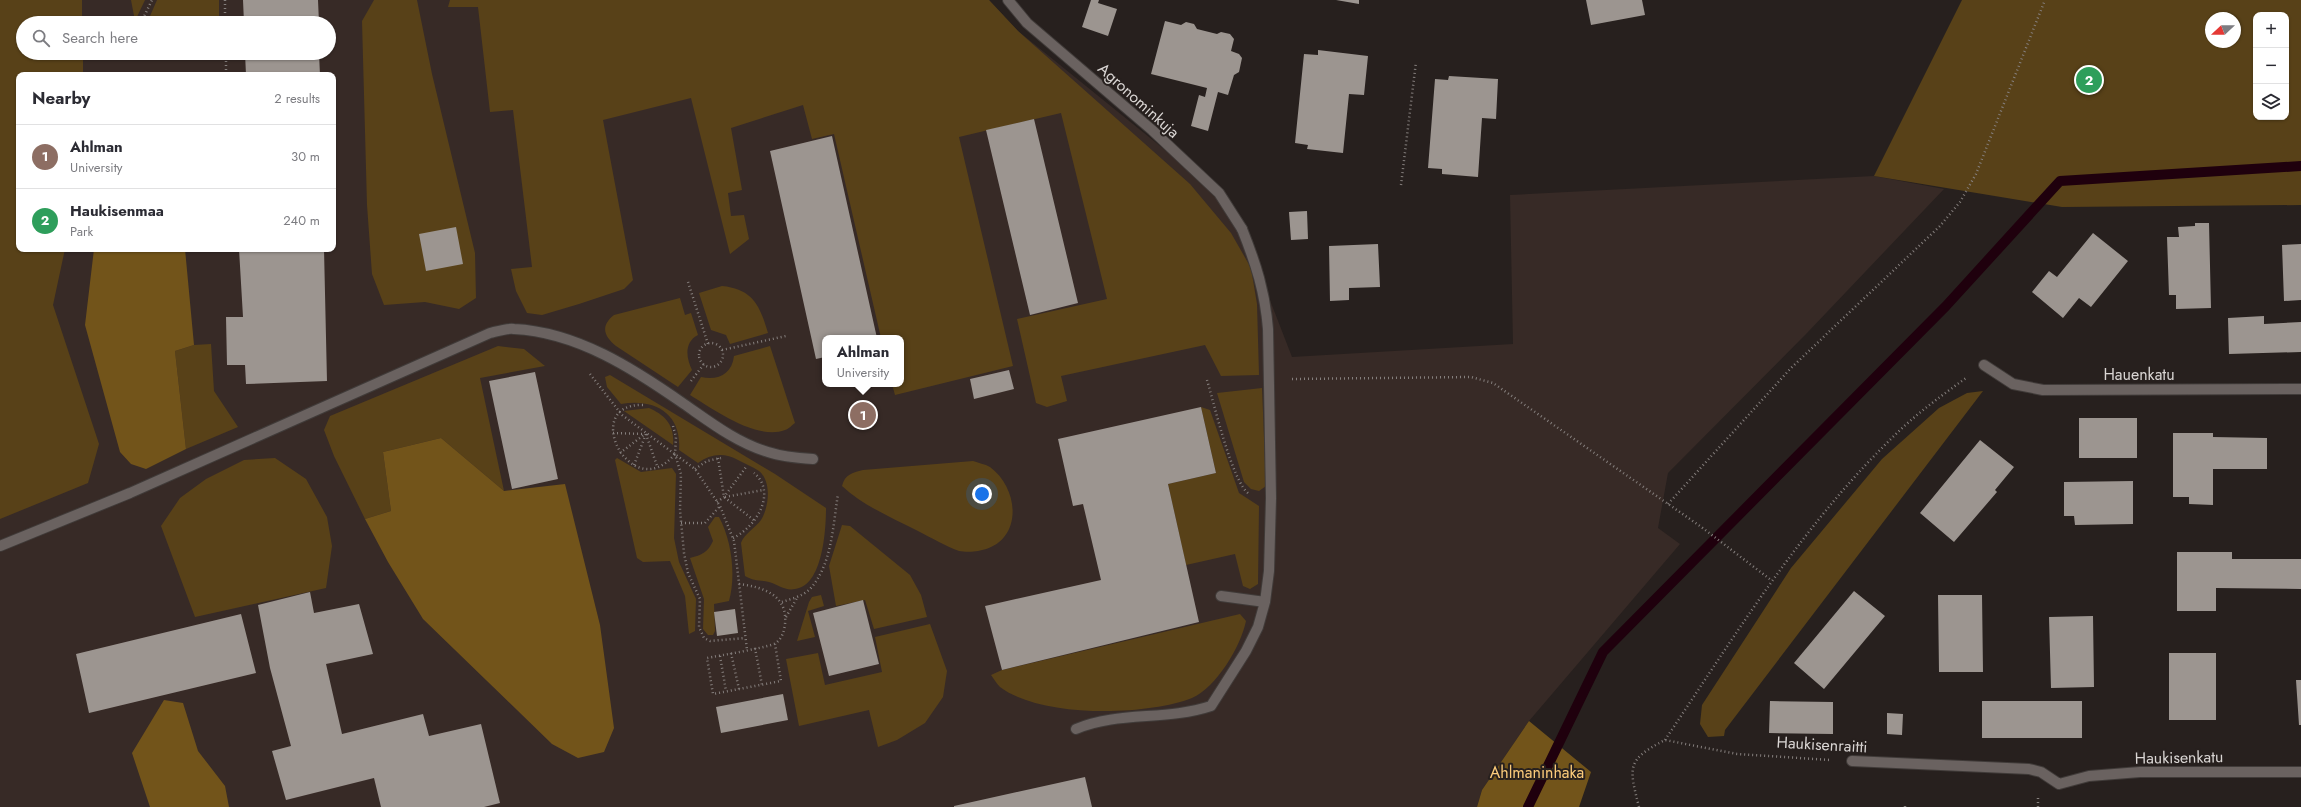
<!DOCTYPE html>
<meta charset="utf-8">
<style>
:root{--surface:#fff;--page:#f2f2f3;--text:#2b2b33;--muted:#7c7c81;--line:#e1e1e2;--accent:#487749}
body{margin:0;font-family:Jost,sans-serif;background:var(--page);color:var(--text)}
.controls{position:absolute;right:12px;top:12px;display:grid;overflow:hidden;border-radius:8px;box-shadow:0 1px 3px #0004}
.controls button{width:36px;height:36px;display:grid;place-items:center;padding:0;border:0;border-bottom:1px solid var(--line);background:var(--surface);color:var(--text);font:20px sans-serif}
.compass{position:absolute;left:2205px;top:12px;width:36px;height:36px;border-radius:50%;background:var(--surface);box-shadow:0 1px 3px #0004;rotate:248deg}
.you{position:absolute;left:982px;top:494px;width:14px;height:14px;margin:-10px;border:3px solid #fff;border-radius:50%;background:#1a73e8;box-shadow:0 0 0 6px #1a73e833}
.badge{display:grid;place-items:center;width:26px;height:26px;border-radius:50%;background:var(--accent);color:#fff;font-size:13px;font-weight:700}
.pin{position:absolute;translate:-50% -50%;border:2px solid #fff;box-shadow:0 1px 4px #0006}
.popup{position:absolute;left:822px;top:335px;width:82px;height:52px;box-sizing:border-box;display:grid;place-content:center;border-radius:8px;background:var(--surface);filter:drop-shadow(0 1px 3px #0005);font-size:13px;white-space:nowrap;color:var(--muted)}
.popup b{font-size:15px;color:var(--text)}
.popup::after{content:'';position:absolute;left:50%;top:100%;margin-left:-8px;border:8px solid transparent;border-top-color:var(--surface)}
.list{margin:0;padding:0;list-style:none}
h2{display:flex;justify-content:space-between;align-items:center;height:52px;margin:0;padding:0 16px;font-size:17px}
h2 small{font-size:13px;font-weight:400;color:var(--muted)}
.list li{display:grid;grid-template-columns:26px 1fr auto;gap:12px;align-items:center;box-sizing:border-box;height:64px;padding:0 16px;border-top:1px solid var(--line)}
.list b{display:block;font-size:15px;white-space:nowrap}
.list p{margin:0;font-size:13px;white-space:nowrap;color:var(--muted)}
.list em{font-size:13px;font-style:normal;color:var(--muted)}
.icon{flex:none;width:22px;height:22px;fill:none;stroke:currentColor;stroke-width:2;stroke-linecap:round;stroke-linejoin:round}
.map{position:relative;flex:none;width:2301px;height:807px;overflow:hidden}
.search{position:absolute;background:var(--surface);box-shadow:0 1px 3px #0004;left:16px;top:16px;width:320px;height:44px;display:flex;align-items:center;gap:10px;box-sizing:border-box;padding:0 14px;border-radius:22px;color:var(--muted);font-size:15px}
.panel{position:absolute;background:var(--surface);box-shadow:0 1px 3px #0004;left:16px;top:72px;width:320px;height:180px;border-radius:8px}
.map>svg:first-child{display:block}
</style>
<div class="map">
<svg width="2301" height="807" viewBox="0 0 2301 807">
<rect width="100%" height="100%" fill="#27201e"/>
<path fill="#372a26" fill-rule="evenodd" d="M 0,0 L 989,0 L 1018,31 L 1233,205 L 1292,357 L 1513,344 L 1510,195 L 1874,176 L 1944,189 L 1807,333 L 1668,473 L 1658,528 L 1680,544 L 1529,721 L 1482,790 L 1477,807 L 0,807 ZM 23,23 L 329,23 L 329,53 L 23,53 ZM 19,75 L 333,75 L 333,249 L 19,249 ZM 825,338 L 901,338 L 901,384 L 825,384 Z"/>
<path fill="#584118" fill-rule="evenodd" d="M 0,0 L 82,0 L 82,23 L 23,23 L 23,53 L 83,53 L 83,75 L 19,75 L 19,249 L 65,249 L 53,305 L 99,444 L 88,483 L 0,519 Z
M 131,0 L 145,0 L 135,21 Z
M 157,0 L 219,0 L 219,23 L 147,23 Z
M 374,0 L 417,0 L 432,74 L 475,253 L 476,298 L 459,309 L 425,302 L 384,305 L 372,274 L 367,205 L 362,21 Z
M 450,0 L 989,0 L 1018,31 L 1190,184 L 1231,233 L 1251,268 L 1257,304 L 1259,375 L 1221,376 L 1205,345 L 1061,376 L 1067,401 L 1047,407 L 1036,403 L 1017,319 L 1107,299 L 1061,113 L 959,137 L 1013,366 L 895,395 L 892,384 L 901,384 L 901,338 L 881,338 L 834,134 L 812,139 L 803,105 L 731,128 L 742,190 L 728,193 L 731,216 L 744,215 L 749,239 L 730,254 L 691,98 L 603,120 L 633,280 L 624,289 L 579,304 L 542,315 L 527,313 L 516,291 L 511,269 L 532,267 L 513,110 L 490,112 L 478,7 L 448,7 Z
M 1962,0 L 2301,0 L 2301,205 L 2062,207 L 1874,176 ZM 2256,15 L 2286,15 L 2286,117 L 2256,117 ZM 2211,18 L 2235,18 L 2235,42 L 2211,42 Z
M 722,286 C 753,289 760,306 768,333 L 730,344 L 726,335 L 711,330 L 699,293 Z
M 680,298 L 685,315 L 691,313 L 698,335 C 684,342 686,358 692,370 L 678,387 L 616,346 C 604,336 600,326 614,315 Z
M 211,344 L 214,391 L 238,427 L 186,449 L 175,351 L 194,345 Z
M 498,346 L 524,349 L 545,366 L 480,378 L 504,491 L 441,438 L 383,452 L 391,511 L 365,519 L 334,456 L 324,430 L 330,416 Z
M 770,346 L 795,423 C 792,425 789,429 785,430 C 757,441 713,409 690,395 L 701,377 C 718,381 732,374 734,356 Z
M 610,375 L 775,474 L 826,508 C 826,529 823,586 795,589 C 785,591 779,585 769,582 C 760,580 753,581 745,576 L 741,543 C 744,534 755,528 761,520 C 769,507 772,482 759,471 C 753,467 744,463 738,460 C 724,452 710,454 698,463 L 679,450 C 682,413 654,398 621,404 L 607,387 L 605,377 Z
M 1262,388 L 1266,486 L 1259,491 L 1251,489 L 1244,482 L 1217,393 Z
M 1983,391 L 1725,730 L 1724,736 L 1708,737 L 1700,724 L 1702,705 L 1791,568 L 1882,459 L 1939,408 L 1967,393 Z
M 1201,407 L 1210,410 L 1239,493 L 1259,506 L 1258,584 L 1250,589 L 1243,586 L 1235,554 L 1186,565 L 1168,484 L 1216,473 Z
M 649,408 C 665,415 675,425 673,445 L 624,411 Z
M 275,458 L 306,479 L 327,517 L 332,546 L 326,588 L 195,617 L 161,526 L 180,498 L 206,479 L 244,460 Z
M 617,458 L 641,472 L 672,468 L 676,474 L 674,538 L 679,562 L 696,599 L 695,631 L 689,634 L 685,596 L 670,561 L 643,562 L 637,558 L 615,460 Z
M 973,461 C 978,463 985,464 990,467 C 1021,490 1023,544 978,551 C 973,552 964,552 959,551 C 945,546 932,538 918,531 C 893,518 863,506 842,486 C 845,474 852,473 863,470 Z
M 715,517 L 719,517 C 732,541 736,576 729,601 L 714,604 L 715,631 L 713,635 L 708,635 L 703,629 L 704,599 L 690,558 C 702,555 708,552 713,541 L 708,527 Z
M 842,525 L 850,526 L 910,575 L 921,595 L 927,617 L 874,629 L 865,600 L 836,606 L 829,566 Z
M 821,595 L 824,606 L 808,611 L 815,637 L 797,641 L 809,602 L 812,597 Z
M 1240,614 L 1246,621 C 1241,646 1216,688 1192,698 C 1146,716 1041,718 1000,687 C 997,684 994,679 991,675 L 1002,670 Z
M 930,624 L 947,671 L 943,697 L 925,723 L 897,740 L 878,747 L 869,710 L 799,726 L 786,659 L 818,653 L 825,685 L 882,672 L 875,637 Z"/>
<path fill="#72541a" d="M 94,249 L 185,249 L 194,345 L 175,351 L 186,449 L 146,469 L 131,464 L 120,452 L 85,325 Z
M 441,438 L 504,491 L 565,484 L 600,625 L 614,728 L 604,752 L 578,758 L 552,744 L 423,619 L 388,562 L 365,519 L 391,511 L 383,452 Z
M 164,700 L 183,703 L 198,751 L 225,786 L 229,807 L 150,807 L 132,753 Z
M 1529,721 L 1591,772 L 1579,807 L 1477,807 L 1482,790 Z"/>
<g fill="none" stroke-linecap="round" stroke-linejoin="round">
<path stroke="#1f000d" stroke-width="10" d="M 1528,807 L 1603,652 L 1946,306 L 2060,181 L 2301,166"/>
</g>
<path fill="#9c9590" d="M 243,0 L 318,0 L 319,23 L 244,23 Z
M 1091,0 L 1099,0 L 1098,3 L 1117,9 L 1108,36 L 1082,27 Z
M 1336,0 L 1359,0 L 1359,4 Z
M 1586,0 L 1642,0 L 1645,15 L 1591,25 Z
M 1165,21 L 1181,25 L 1186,22 L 1194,24 L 1197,29 L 1217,34 L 1221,32 L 1230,34 L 1234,39 L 1231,51 L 1239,54 L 1242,58 L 1239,72 L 1234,75 L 1228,95 L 1218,92 L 1208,131 L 1191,126 L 1199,95 L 1205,97 L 1207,88 L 1151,74 Z
M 1318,50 L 1368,56 L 1364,95 L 1349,94 L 1343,153 L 1307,149 L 1308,145 L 1295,143 L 1304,54 L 1318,55 Z
M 245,53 L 319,53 L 320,75 L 246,75 Z
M 1449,76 L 1498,79 L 1496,119 L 1482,118 L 1478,177 L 1442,174 L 1442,169 L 1428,168 L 1435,79 L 1448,80 Z
M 1034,119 L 1078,303 L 1030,315 L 986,130 Z
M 832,136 L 877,338 L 825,338 L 825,357 L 816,359 L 770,151 Z
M 1307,211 L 1308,239 L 1291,240 L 1289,212 Z
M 2195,223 L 2209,223 L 2211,308 L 2176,309 L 2176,295 L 2169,295 L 2167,237 L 2179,237 L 2178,227 L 2195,226 Z
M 456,227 L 463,264 L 426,271 L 419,234 Z
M 2093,233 L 2128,261 L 2091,307 L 2079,298 L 2063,318 L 2032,292 L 2049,271 L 2057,277 Z
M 1378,244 L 1380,287 L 1349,288 L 1349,300 L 1330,301 L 1329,246 Z
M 2301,244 L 2301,300 L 2284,301 L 2282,245 Z
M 239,249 L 324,249 L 327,381 L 246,384 L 245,365 L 227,365 L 226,317 L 243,317 Z
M 2264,316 L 2264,324 L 2301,322 L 2301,352 L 2229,354 L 2228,318 Z
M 1009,370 L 1014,389 L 974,399 L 970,379 Z
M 535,372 L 558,479 L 512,489 L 489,381 Z
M 1201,407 L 1216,473 L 1168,484 L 1199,622 L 1002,670 L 985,606 L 1101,580 L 1083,504 L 1073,506 L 1058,439 Z
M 2079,418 L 2137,418 L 2137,458 L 2079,458 Z
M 2173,433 L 2213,433 L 2213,437 L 2267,438 L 2267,469 L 2213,469 L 2213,505 L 2189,504 L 2189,497 L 2173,497 Z
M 1980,440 L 2014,467 L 1995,490 L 1997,492 L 1954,542 L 1920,513 Z
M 2133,481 L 2133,524 L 2075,525 L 2074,516 L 2064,516 L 2064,482 Z
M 2177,552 L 2232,552 L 2232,559 L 2301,559 L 2301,589 L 2216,588 L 2216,611 L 2177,611 Z
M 1854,591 L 1885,616 L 1824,689 L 1794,663 Z
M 310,592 L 314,613 L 359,604 L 373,654 L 326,664 L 342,734 L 423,714 L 429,736 L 481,724 L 500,803 L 484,807 L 381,807 L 374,778 L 286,800 L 272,751 L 291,746 L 270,668 L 258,605 Z
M 1938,595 L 1982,595 L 1983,672 L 1939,672 Z
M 863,600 L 879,664 L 829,676 L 813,613 Z
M 735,609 L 738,633 L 717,636 L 714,612 Z
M 241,614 L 256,673 L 89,713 L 76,654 Z
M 2093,616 L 2094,687 L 2051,688 L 2049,617 Z
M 2169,653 L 2216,653 L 2216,720 L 2169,720 Z
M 2296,680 L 2301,680 L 2301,725 L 2299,725 Z
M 783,694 L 788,720 L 721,733 L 716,707 Z
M 1770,701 L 1833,702 L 1833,734 L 1769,733 Z
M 1982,701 L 2082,701 L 2082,738 L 1982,738 Z
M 1887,713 L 1903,714 L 1902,735 L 1887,734 Z
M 1085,777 L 1092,807 L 954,807 L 954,806 Z"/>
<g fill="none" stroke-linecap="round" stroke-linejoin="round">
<defs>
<path id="lane" d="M 0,546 L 130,493 L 490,333 C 498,331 507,328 514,329 C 577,332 634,369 684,404 C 710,422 737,443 768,452 C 783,457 797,458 813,459
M 1221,596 L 1265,602
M 1076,729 C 1118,711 1166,721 1211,706 L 1246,651 L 1258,627 L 1265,602 L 1269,571 L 1271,498 L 1268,329 C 1265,292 1256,264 1242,229"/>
<path id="street" d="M 1008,0 L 1027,23 L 1152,130 L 1219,193 L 1242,229
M 1984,365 L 2013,384 L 2043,390 L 2301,389
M 1852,761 L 2029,769 L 2041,772 L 2059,784 L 2089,776 L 2140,772 L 2301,772"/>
</defs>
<use href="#lane" stroke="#403b39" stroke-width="12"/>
<use href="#street" stroke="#403b39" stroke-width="12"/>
<path stroke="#857f7d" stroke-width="2.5" stroke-dasharray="1 3" stroke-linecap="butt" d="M 225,0 L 225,23
M 141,23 L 152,0
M 226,53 L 226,75
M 117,55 L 118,53
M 1401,185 L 1416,62
M 688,282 L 708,344
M699 355a12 12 0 1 1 24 0a12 12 0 1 1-24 0Z
M 722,350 L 786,336
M 590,374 L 622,415 L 695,469 L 720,506 L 734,541 L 747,650
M 1292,379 L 1471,377 L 1493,383 L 1700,526 L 1771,580
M 1207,380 C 1214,403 1232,482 1249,494
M 691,381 L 704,364
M 643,405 C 579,403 631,507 675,454
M 673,426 L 676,437 L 675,454 L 681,474 L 680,510 L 684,553 L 688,573 L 700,599 L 699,627 L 704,638 L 710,641 L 745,638
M 613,433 L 645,434
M 646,434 L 657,466
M 620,453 L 645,434
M 718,458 L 724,497 L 755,521
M 634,465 L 646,434
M 695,469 L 707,461 L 721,458
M 725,497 L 763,490
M 717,502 L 724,497 L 746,467
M 1668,504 L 1791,368 L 1940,226 L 1960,202 L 1976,174 L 2045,0
M 681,523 L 705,523 L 720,506
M 733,538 C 755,528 778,493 754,473
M 739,584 C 763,587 788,595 785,624 C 784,632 782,638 776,643 C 771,647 717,656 707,658 L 713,694 L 781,681 L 775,644
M 782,602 C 791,599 803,596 810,589 C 832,565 833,525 838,494
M 786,617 L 797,598
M 755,648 L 762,685
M 731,653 L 739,689
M 720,656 L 726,691
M 1665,740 C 1736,634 1803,524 1895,435 C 1916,414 1941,396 1966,378
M 2038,798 L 2038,807
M 1639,807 C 1629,767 1626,760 1665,740 L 1737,754 L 1830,760
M 1905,807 L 1905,804"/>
<use href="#lane" stroke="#6a6260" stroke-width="10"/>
<use href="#street" stroke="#6a6260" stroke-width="10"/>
</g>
<g text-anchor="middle" stroke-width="4" stroke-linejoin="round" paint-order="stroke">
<g font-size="16" fill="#dad6d4" stroke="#27201e">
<text transform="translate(1139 100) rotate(42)" y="6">Agronominkuja</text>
<text x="2139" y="380">Hauenkatu</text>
<text transform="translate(1822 744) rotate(3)" y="6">Haukisenraitti</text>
<text transform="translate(2179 757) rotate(-1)" y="6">Haukisenkatu</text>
</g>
<g font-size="16" fill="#fccc7b" stroke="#27201e">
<text x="1537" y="778">Ahlmaninhaka</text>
</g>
</g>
</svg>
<div class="controls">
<button>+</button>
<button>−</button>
<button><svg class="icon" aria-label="layers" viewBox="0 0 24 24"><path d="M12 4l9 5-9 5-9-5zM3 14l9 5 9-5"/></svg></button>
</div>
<svg class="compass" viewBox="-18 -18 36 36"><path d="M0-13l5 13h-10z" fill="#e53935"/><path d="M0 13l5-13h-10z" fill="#7c7c81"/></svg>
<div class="you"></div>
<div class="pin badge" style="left:863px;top:415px;background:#8d6e63">1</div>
<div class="popup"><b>Ahlman</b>University</div>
<div class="pin badge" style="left:2089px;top:80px;background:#2e9e5b">2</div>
<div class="search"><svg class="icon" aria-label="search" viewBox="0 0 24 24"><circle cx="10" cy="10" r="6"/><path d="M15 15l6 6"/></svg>Search here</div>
<section class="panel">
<h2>Nearby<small>2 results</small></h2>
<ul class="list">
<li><span class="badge" style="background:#8d6e63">1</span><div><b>Ahlman</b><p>University</p></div><em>30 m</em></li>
<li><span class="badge" style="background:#2e9e5b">2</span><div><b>Haukisenmaa</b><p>Park</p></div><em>240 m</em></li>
</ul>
</section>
</div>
